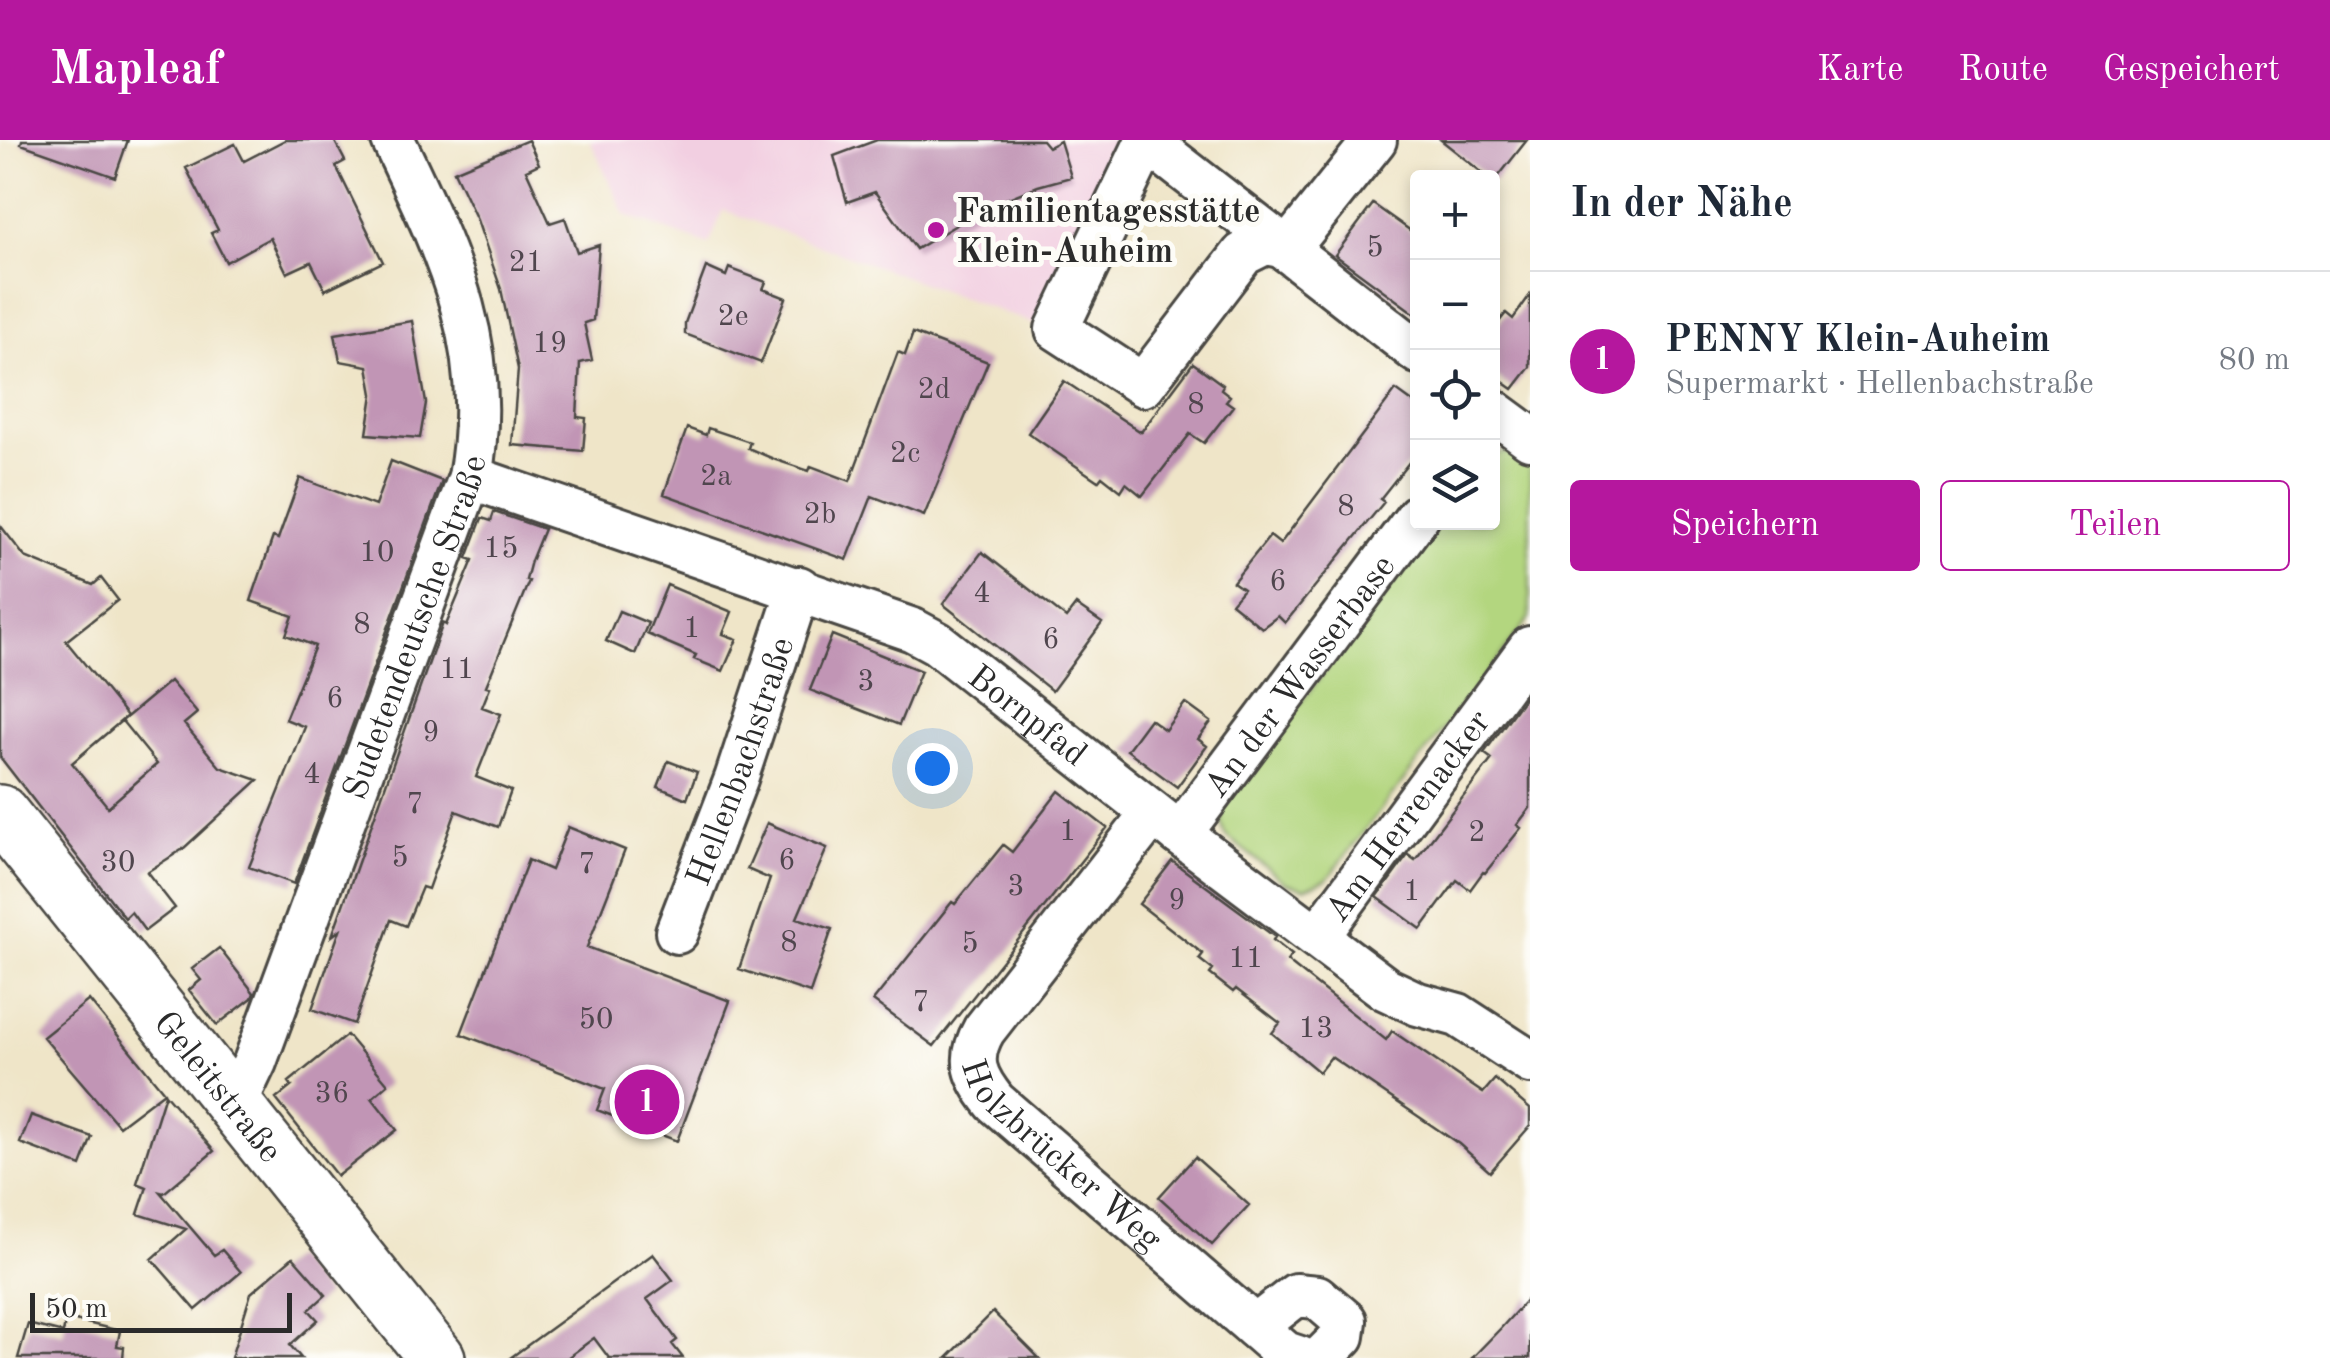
<!DOCTYPE html>
<html lang="de">
<meta charset="utf-8">
<style>
:root{--surface:#fff;--page:#f2f2f3;--text:#1f2937;--muted:#747a83;--line:#e0e1e3;--accent:#b5179e}
body{margin:0;font-family:"Old Standard TT",serif;background:var(--page);color:var(--text)}
.controls{position:absolute;right:30px;top:30px;display:grid;overflow:hidden;border-radius:10px;box-shadow:0 5px 15px #0003}
.controls button{width:90px;height:90px;display:grid;place-items:center;padding:0;border:0;border-bottom:2px solid var(--line);background:var(--surface);color:var(--text);font:50px sans-serif}
.scale{position:absolute;left:30px;bottom:25px;width:262px;box-sizing:border-box;padding-left:10px;border:5px solid #2b2b2b;border-top:0;font-size:28px;line-height:35px;white-space:nowrap;color:#2b2b2b;-webkit-text-stroke:8px #fdfcf7;paint-order:stroke}
.you{position:absolute;left:932px;top:628px;width:35px;height:35px;margin:-25px;border:8px solid #fff;border-radius:50%;background:#1a73e8;box-shadow:0 0 0 15px #1a73e833}
.badge{display:grid;place-items:center;width:65px;height:65px;border-radius:50%;background:var(--accent);color:#fff;font-size:32px;font-weight:700}
.pin{position:absolute;translate:-50% -50%;border:5px solid #fff;box-shadow:0 2px 10px #0006}
.list{margin:0;padding:0;list-style:none}
h2{display:flex;justify-content:space-between;align-items:center;height:130px;margin:0;padding:0 40px;font-size:42px}
h2 small{font-size:32px;font-weight:400;color:var(--muted)}
.list li{display:grid;grid-template-columns:65px 1fr auto;gap:30px;align-items:center;box-sizing:border-box;height:180px;padding:0 40px;border-top:2px solid var(--line)}
.list b{display:block;font-size:38px;white-space:nowrap}
.list p{margin:0;font-size:32px;white-space:nowrap;color:var(--muted)}
.list em{font-size:32px;font-style:normal;color:var(--muted)}
.actions{display:flex;gap:20px;padding:30px 40px}
.actions a{flex:1;padding:22px 0;border:2px solid var(--accent);border-radius:10px;text-align:center;font-size:35px;color:var(--accent)}
.actions .main{background:var(--accent);color:#fff}
.icon{flex:none;width:55px;height:55px;fill:none;stroke:currentColor;stroke-width:2;stroke-linecap:round;stroke-linejoin:round}
.map{position:relative;flex:none;width:1530px;height:1218px;overflow:hidden}
header{display:flex;align-items:center;gap:60px;box-sizing:border-box;height:140px;padding:0 50px;background:var(--accent);color:#fff}
header strong{font-size:48px}
nav{display:flex;gap:55px;margin-inline-start:auto;font-size:35px}
main{display:flex}
aside{flex:1;background:var(--surface)}
.map>svg:first-child{display:block}
</style>
<header>
<strong>Mapleaf</strong>
<nav><a>Karte</a><a>Route</a><a>Gespeichert</a></nav>
</header>
<main>
<div class="map">
<svg width="1530" height="1218" viewBox="0 0 1530 1218">
<rect width="100%" height="100%" fill="#fdfcf7"/>
<filter id="ink" filterUnits="userSpaceOnUse"><feTurbulence type="fractalNoise" baseFrequency=".01" numOctaves="2"/><feDisplacementMap in="SourceGraphic" scale="20" xChannelSelector="R" yChannelSelector="G"/><feConvolveMatrix kernelMatrix="1 2 1 2 8 2 1 2 1" color-interpolation-filters="sRGB"/></filter>
<filter id="wash" filterUnits="userSpaceOnUse"><feTurbulence type="fractalNoise" baseFrequency=".0048" numOctaves="4" result="noise"/><feDisplacementMap in="SourceGraphic" scale="40" xChannelSelector="R" yChannelSelector="G"/><feGaussianBlur stdDeviation="2.25" result="paint"/><feColorMatrix in="noise" values="0 0 0 0 0 0 0 0 0 0 0 0 0 0 0 0 0 1.4 0 .05"/><feComposite in="paint" operator="in"/></filter>
<g filter="url(#wash)">
<rect width="100%" height="100%" fill="#efe5c8"/>
<path fill="#f2cfe1" d="M 590,0 L 1139,0 L 1048,189 L 723,70 L 709,105 L 625,75 Z"/>
<path fill="#b3d67f" stroke="#6f8055" stroke-width="2.5" d="M 1504,312 L 1530,320 L 1530,478 L 1327,739 L 1305,748 L 1286,743 L 1225,695 L 1221,683 L 1223,664 L 1439,383 L 1492,382 L 1493,317 Z"/>
<g id="blocks">
<path fill="#c195b5" d="M 22,0 L 128,0 L 115,37 L 21,4 Z
M 285,0 L 334,0 L 345,21 L 336,26 L 383,122 L 325,150 L 311,122 L 287,133 L 270,98 L 226,122 L 211,93 L 218,90 L 186,28 L 235,4 L 244,21 Z
M 528,0 L 539,24 L 526,30 L 550,83 L 565,78 L 577,112 L 599,105 L 593,180 L 584,183 L 592,220 L 580,223 L 577,277 L 586,278 L 583,311 L 512,305 L 518,229 L 501,149 L 477,80 L 454,31 Z
M 877,0 L 1042,0 L 1048,7 L 1060,1 L 1071,37 L 1038,46 L 986,67 L 916,109 L 875,52 L 847,62 L 834,16 Z
M 1441,0 L 1527,0 L 1494,42 Z
M 1373,64 L 1418,96 L 1418,176 L 1335,115 Z
M 706,127 L 726,136 L 729,128 L 766,142 L 763,149 L 786,158 L 761,223 L 685,194 L 685,183 Z
M 1530,155 L 1530,227 L 1513,249 L 1492,234 L 1492,191 L 1506,173 L 1513,179 Z
M 412,181 L 426,263 L 420,298 L 367,294 L 373,254 L 368,226 L 340,221 L 335,194 Z
M 913,193 L 988,222 L 924,376 L 872,356 L 847,420 L 664,354 L 687,288 L 706,295 L 708,288 L 750,302 L 748,308 L 776,320 L 809,331 L 811,326 L 850,341 L 898,212 L 905,215 Z
M 1193,223 L 1223,245 L 1221,249 L 1230,256 L 1226,261 L 1233,266 L 1204,303 L 1190,294 L 1142,356 L 1126,343 L 1121,351 L 1102,336 L 1098,341 L 1028,293 L 1064,241 L 1141,292 Z
M 1396,250 L 1418,266 L 1418,311 L 1380,359 L 1384,362 L 1285,483 L 1278,476 L 1262,488 L 1231,463 L 1243,449 L 1233,442 L 1270,396 L 1280,404 Z
M 391,321 L 442,341 L 294,744 L 249,727 L 305,587 L 285,579 L 315,506 L 286,495 L 293,476 L 251,461 L 273,397 L 278,399 L 300,338 L 375,366 Z
M 494,372 L 544,389 L 531,421 L 526,440 L 529,441 L 486,546 L 490,547 L 482,567 L 501,574 L 476,637 L 511,651 L 498,687 L 456,671 L 428,749 L 422,747 L 406,786 L 391,780 L 354,884 L 312,869 L 340,790 L 332,796 L 443,483 L 446,485 L 473,420 L 467,418 L 482,378 L 491,381 Z
M 0,385 L 25,417 L 93,445 L 101,438 L 118,460 L 66,501 L 127,576 L 72,623 L 108,667 L 157,624 L 122,581 L 170,541 L 197,573 L 184,584 L 220,627 L 258,640 L 183,709 L 147,732 L 175,768 L 145,791 L 131,772 L 125,778 L 0,617 Z
M 982,412 L 1066,478 L 1076,465 L 1102,483 L 1052,551 L 943,464 Z
M 667,445 L 732,472 L 723,494 L 737,499 L 723,531 L 694,519 L 696,515 L 647,494 Z
M 619,471 L 648,483 L 635,514 L 606,501 Z
M 832,495 L 921,531 L 899,585 L 810,550 Z
M 1530,550 L 1530,668 L 1517,685 L 1521,688 L 1485,733 L 1483,732 L 1470,750 L 1457,740 L 1421,789 L 1377,757 L 1408,715 L 1415,720 L 1492,619 L 1484,613 Z
M 1185,563 L 1211,582 L 1198,599 L 1207,606 L 1177,647 L 1127,610 L 1150,579 L 1165,590 Z
M 668,621 L 697,632 L 687,659 L 658,647 Z
M 1059,651 L 1107,688 L 934,906 L 873,861 L 952,762 L 955,764 L 1003,705 L 1012,712 Z
M 767,683 L 827,708 L 797,778 L 832,789 L 810,853 L 739,829 L 770,739 L 747,729 Z
M 568,687 L 625,710 L 587,807 L 730,861 L 677,1001 L 597,970 L 605,949 L 461,894 L 528,720 L 551,730 Z
M 1172,721 L 1275,797 L 1273,800 L 1292,815 L 1287,821 L 1386,900 L 1392,891 L 1483,953 L 1495,939 L 1530,969 L 1530,986 L 1490,1032 L 1459,1004 L 1331,917 L 1319,932 L 1272,893 L 1280,883 L 1236,849 L 1233,852 L 1210,834 L 1213,830 L 1199,819 L 1203,814 L 1139,764 Z
M 219,808 L 254,853 L 252,858 L 217,885 L 189,850 L 201,840 L 192,829 Z
M 89,860 L 164,952 L 119,986 L 43,897 Z
M 347,895 L 388,944 L 372,958 L 397,990 L 337,1036 L 276,959 L 292,946 L 289,942 Z
M 165,954 L 214,1011 L 164,1053 L 160,1052 L 214,1115 L 222,1110 L 241,1132 L 196,1170 L 152,1119 L 186,1089 L 138,1074 L 147,1047 L 137,1043 Z
M 31,975 L 92,997 L 81,1026 L 20,1003 Z
M 1195,1017 L 1249,1065 L 1212,1105 L 1159,1057 Z
M 653,1114 L 673,1140 L 647,1159 L 677,1200 L 672,1204 L 683,1218 L 609,1218 L 594,1198 L 567,1218 L 510,1218 Z
M 293,1117 L 326,1155 L 309,1170 L 318,1180 L 290,1205 L 301,1218 L 231,1218 L 251,1153 Z
M 1530,1156 L 1530,1218 L 1472,1218 L 1501,1188 Z
M 993,1172 L 1039,1218 L 947,1218 Z
M 66,1178 L 120,1191 L 117,1206 L 124,1207 L 123,1218 L 18,1218 L 28,1184 L 63,1193 Z"/>
</g>
</g>
<g filter="url(#ink)">
<use href="#blocks" fill-opacity="0" stroke="#484743" stroke-width="2.5"/>
<g fill="none" stroke-linecap="round" stroke-linejoin="round">
<defs>
<g id="minor">
<path d="M 1282,106 L 1147,1 L 1057,189 L 1143,245 L 1243,114 L 1265,103 L 1282,106 L 1418,212"/>
<path d="M 1287,110 L 1375,0"/>
<path d="M 1492,270 L 1530,298"/>
<path id="s1" d="M 470,337 L 913,490 L 937,503 L 1180,694 L 1386,849 L 1418,864 L 1458,875 L 1530,922"/>
<path id="s2" d="M 1153,673 L 984,890 C 967,920 975,937 995,962 L 1285,1213 L 1300,1218"/>
<path id="s3" d="M 1180,694 L 1418,376"/>
<path id="s4" d="M 677,792 L 736,639 L 799,448"/>
<path id="s5" d="M 1318,796 L 1530,508"/>
<path id="s6" d="M 234,966 L 255,922 L 470,337 C 494,207 447,113 393,0"/>
<path d="M 1255,1187 L 1296,1155 L 1317,1157 L 1345,1181 L 1343,1196 L 1321,1218"/>
</g>
<g id="secondary">
<path id="s7" d="M 0,673 L 437,1218"/>
</g>
</defs>
<use href="#minor" stroke="#484743" stroke-width="48"/>
<use href="#secondary" stroke="#484743" stroke-width="60"/>
<use href="#minor" stroke="#fff" stroke-width="42"/>
<use href="#secondary" stroke="#fff" stroke-width="55"/>
</g>
</g>
<circle fill="#b5179e" stroke="#fdfcf7" stroke-width="4" cx="936" cy="90" r="10"/>
<g text-anchor="middle" stroke-width="10" stroke-linejoin="round" paint-order="stroke">
<g font-size="30" fill="#50464e">
<text x="1375" y="116">5</text>
<text x="526" y="131">21</text>
<text x="733" y="185">2e</text>
<text x="550" y="212">19</text>
<text x="934" y="258">2d</text>
<text x="1196" y="273">8</text>
<text x="905" y="322">2c</text>
<text x="716" y="345">2a</text>
<text x="1346" y="375">8</text>
<text x="820" y="383">2b</text>
<text x="501" y="417">15</text>
<text x="377" y="421">10</text>
<text x="1278" y="450">6</text>
<text x="982" y="462">4</text>
<text x="362" y="493">8</text>
<text x="692" y="497">1</text>
<text x="1051" y="508">6</text>
<text x="457" y="538">11</text>
<text x="866" y="550">3</text>
<text x="335" y="567">6</text>
<text x="431" y="601">9</text>
<text x="312" y="643">4</text>
<text x="415" y="673">7</text>
<text x="1068" y="700">1</text>
<text x="1477" y="701">2</text>
<text x="400" y="726">5</text>
<text x="787" y="729">6</text>
<text x="118" y="731">30</text>
<text x="587" y="733">7</text>
<text x="1016" y="755">3</text>
<text x="1412" y="760">1</text>
<text x="1177" y="769">9</text>
<text x="789" y="811">8</text>
<text x="970" y="812">5</text>
<text x="1246" y="827">11</text>
<text x="921" y="871">7</text>
<text x="596" y="888">50</text>
<text x="1316" y="897">13</text>
<text x="332" y="962">36</text>
</g>
<g font-size="35" font-weight="bold" fill="#2b2b2b" stroke="#fdfcf7" text-anchor="start">
<text x="956" y="82">Familientagesstätte<tspan x="956" dy="40">Klein-Auheim</tspan></text>
</g>
<g font-size="35" fill="#2b2b2b" stroke="#fdfcf7">
<text dy="12" stroke="none"><textPath href="#s6" startOffset="512">Sudetendeutsche Straße</textPath></text>
<text dy="12" stroke="none"><textPath href="#s3" startOffset="198">An der Wasserbase</textPath></text>
<text dy="12" stroke="none"><textPath href="#s1" startOffset="612">Bornpfad</textPath></text>
<text dy="12" stroke="none"><textPath href="#s4" startOffset="182">Hellenbachstraße</textPath></text>
<text dy="12" stroke="none"><textPath href="#s5" startOffset="150">Am Herrenacker</textPath></text>
<text dy="12" stroke="none"><textPath href="#s7" startOffset="350">Geleitstraße</textPath></text>
<text dy="12" stroke="none"><textPath href="#s2" startOffset="438">Holzbrücker Weg</textPath></text>
</g>
</g>
</svg>
<div class="controls">
<button>+</button>
<button>−</button>
<button><svg class="icon" aria-label="locate" viewBox="0 0 24 24"><circle cx="12" cy="12" r="6"/><path d="M12 2v4M12 18v4M2 12h4M18 12h4"/></svg></button>
<button><svg class="icon" aria-label="layers" viewBox="0 0 24 24"><path d="M12 4l9 5-9 5-9-5zM3 14l9 5 9-5"/></svg></button>
</div>
<div class="scale">50 m</div>
<div class="you"></div>
<div class="pin badge" style="left:647px;top:962px">1</div>
</div>
<aside>
<h2>In der Nähe<small></small></h2>
<ul class="list">
<li><span class="badge">1</span><div><b>PENNY Klein-Auheim</b><p>Supermarkt · Hellenbachstraße</p></div><em>80 m</em></li>
</ul>
<div class="actions"><a class="main">Speichern</a><a>Teilen</a></div>
</aside>
</main>
